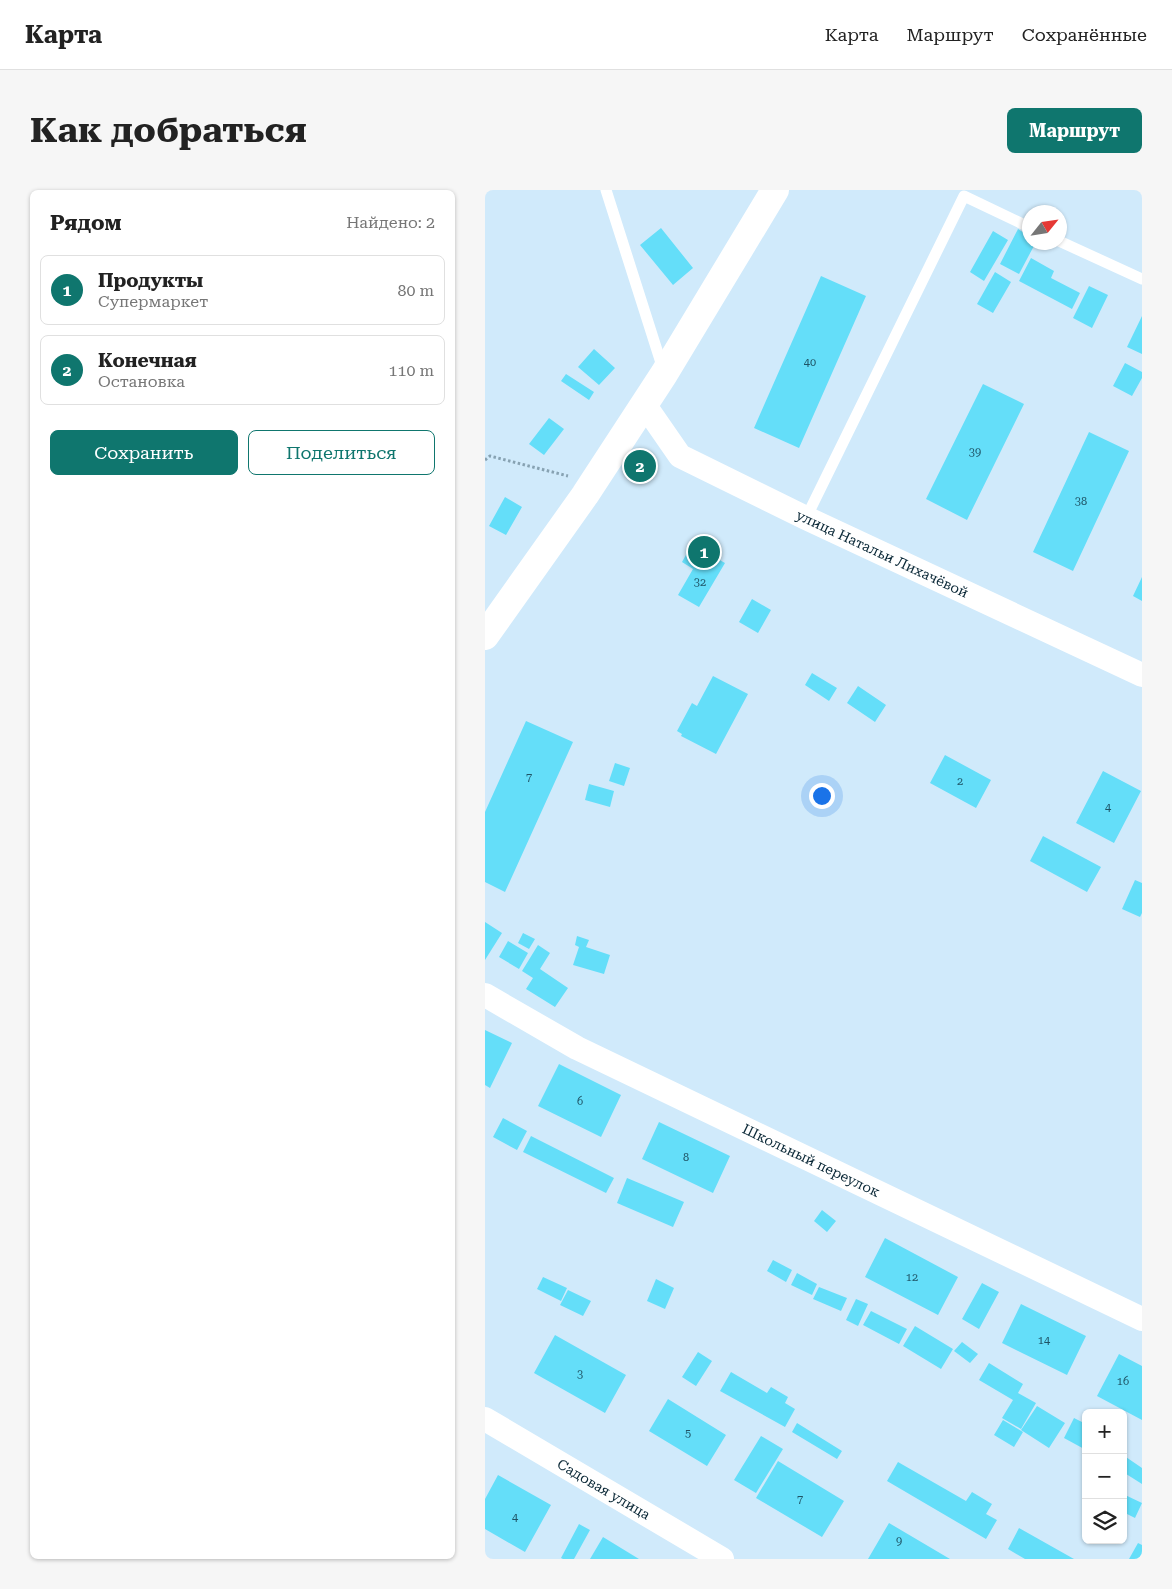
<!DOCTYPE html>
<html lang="ru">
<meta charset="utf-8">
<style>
:root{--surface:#fff;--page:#f6f6f6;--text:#222;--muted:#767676;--line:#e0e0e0;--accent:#0f766e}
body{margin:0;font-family:"Roboto Serif",serif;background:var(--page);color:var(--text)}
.controls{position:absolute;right:15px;bottom:15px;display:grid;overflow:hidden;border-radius:8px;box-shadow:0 1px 4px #0004}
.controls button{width:45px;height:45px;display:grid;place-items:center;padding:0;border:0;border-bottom:1px solid var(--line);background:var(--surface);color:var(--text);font:25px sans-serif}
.compass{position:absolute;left:537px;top:15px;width:45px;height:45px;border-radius:50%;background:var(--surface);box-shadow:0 1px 4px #0004;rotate:60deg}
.you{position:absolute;left:336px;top:605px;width:18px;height:18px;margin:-12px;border:4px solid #fff;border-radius:50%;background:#1a73e8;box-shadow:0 0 0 8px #1a73e833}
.badge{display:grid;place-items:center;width:32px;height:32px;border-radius:50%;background:var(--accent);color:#fff;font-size:16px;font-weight:700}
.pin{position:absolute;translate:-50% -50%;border:2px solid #fff;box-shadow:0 1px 5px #0006}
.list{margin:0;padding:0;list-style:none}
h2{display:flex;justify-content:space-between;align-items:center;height:65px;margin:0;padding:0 20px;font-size:21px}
h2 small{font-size:16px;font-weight:400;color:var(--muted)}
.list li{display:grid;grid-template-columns:32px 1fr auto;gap:15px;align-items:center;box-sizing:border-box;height:70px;margin:0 10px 10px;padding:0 10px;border:1px solid var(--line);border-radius:8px}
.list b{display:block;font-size:19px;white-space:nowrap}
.list p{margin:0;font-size:16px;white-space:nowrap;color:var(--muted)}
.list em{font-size:16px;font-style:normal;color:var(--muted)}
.actions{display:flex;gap:10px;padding:15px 20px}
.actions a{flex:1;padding:11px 0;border:1px solid var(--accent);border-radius:8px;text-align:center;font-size:18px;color:var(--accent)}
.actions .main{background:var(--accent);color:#fff}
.icon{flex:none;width:28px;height:28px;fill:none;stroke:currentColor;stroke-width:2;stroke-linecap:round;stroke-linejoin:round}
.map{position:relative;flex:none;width:657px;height:1369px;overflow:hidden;border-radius:8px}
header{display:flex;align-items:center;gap:30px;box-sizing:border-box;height:70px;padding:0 25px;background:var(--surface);border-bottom:1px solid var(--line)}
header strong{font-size:24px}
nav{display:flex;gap:28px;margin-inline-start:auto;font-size:18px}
.intro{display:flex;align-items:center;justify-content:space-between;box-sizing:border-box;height:120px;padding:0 30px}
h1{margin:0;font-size:35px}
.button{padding:12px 22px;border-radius:8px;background:var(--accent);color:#fff;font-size:18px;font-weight:700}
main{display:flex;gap:30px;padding:0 30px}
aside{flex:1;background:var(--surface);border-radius:8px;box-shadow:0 1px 4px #0004}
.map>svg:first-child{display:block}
</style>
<header>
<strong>Карта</strong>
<nav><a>Карта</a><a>Маршрут</a><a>Сохранённые</a></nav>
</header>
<div class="intro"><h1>Как добраться</h1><a class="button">Маршрут</a></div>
<main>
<aside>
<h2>Рядом<small>Найдено: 2</small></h2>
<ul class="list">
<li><span class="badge">1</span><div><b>Продукты</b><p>Супермаркет</p></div><em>80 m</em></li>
<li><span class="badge">2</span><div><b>Конечная</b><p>Остановка</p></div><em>110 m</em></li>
</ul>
<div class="actions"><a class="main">Сохранить</a><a>Поделиться</a></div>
</aside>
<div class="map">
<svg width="657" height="1369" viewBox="0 0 657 1369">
<rect width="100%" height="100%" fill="#d0eafb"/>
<path fill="#64def9" d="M 176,38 L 208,78 L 188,95 L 155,55 Z
M 533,39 L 544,46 L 544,52 L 551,52 L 534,84 L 515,74 Z
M 508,41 L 523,50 L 499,91 L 485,82 Z
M 546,68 L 569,81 L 566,88 L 595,103 L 587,119 L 534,91 Z
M 510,82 L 526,92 L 508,123 L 492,114 Z
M 336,86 L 381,106 L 314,258 L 269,238 Z
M 604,96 L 623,105 L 607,138 L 588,128 Z
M 657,126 L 657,164 L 642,157 Z
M 109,159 L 130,178 L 114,195 L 93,177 Z
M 640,173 L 657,182 L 657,188 L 647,206 L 628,196 Z
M 81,184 L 109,202 L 104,210 L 76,191 Z
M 498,194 L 539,214 L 482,330 L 441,309 Z
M 64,228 L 79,239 L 59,265 L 44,254 Z
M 604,242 L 644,261 L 588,381 L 548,362 Z
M 20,307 L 37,317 L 21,345 L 4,336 Z
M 211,347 L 235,361 L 231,368 L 240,373 L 214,417 L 193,405 L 208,379 L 197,372 Z
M 657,387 L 657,411 L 648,406 Z
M 267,409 L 286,420 L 273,443 L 254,432 Z
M 327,483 L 352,498 L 344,511 L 320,495 Z
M 228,486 L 263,504 L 231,564 L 196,546 L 197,544 L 192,541 L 207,513 L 212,516 Z
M 373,496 L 401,515 L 390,532 L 362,513 Z
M 41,531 L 88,552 L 20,702 L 0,692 L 0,622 Z
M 460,565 L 506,590 L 491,618 L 445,593 Z
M 130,573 L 145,578 L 139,596 L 124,591 Z
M 618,581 L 656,601 L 629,653 L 591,633 Z
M 104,594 L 129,601 L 125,617 L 100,610 Z
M 558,646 L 616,677 L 602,702 L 545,671 Z
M 650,690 L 657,693 L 657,723 L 655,727 L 637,719 Z
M 0,732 L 17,743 L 0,770 Z
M 38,743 L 50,749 L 44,759 L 33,753 Z
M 92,746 L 104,750 L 101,757 L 125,765 L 119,784 L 88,775 L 94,757 L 90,755 Z
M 23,751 L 43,763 L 34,779 L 14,767 Z
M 53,755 L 65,763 L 55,779 L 83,798 L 70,817 L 41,799 L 48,788 L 37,781 Z
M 0,840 L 27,853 L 5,898 L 0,895 Z
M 74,874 L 136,905 L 116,947 L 53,916 Z
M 18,928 L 42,941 L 32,960 L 8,947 Z
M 174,932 L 245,966 L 228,1003 L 157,969 Z
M 46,946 L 129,988 L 121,1003 L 38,962 Z
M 142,988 L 199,1012 L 188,1037 L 132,1013 Z
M 337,1020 L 351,1031 L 342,1042 L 329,1031 Z
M 400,1048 L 473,1087 L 453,1125 L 380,1087 Z
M 288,1070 L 307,1080 L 301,1092 L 282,1081 Z
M 312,1083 L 332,1094 L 327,1105 L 306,1095 Z
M 58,1087 L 82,1098 L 76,1111 L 52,1099 Z
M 171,1089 L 189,1098 L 180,1119 L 162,1111 Z
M 497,1093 L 514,1102 L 494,1139 L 477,1129 Z
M 334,1097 L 362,1108 L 356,1121 L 328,1109 Z
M 83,1100 L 106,1111 L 98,1126 L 75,1115 Z
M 371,1109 L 383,1114 L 373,1136 L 361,1130 Z
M 536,1114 L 601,1146 L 582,1185 L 517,1153 Z
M 386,1121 L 422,1139 L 414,1154 L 378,1135 Z
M 430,1136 L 468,1159 L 456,1179 L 418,1156 Z
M 70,1145 L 141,1185 L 120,1223 L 49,1183 Z
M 477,1152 L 493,1164 L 485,1173 L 469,1161 Z
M 213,1162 L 227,1171 L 211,1196 L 197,1187 Z
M 634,1164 L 657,1176 L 657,1230 L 612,1206 Z
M 504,1173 L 538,1194 L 533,1203 L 551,1213 L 536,1239 L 517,1228 L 528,1210 L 494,1190 Z
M 246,1182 L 282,1203 L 286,1197 L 303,1207 L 300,1213 L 310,1219 L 300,1237 L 235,1201 Z
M 183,1209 L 241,1245 L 222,1276 L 164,1241 Z
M 552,1216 L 580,1233 L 564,1258 L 536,1240 Z
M 589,1228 L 601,1234 L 601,1260 L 579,1248 Z
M 518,1230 L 538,1242 L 529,1257 L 509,1245 Z
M 312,1233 L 357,1261 L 352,1269 L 307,1242 Z
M 276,1246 L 298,1259 L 271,1303 L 249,1290 Z
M 638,1265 L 657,1278 L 657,1294 L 638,1282 Z
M 293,1271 L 359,1311 L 337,1347 L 271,1308 Z
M 413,1272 L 481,1311 L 487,1302 L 507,1314 L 501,1324 L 512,1330 L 501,1349 L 402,1291 Z
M 13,1285 L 66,1315 L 40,1362 L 0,1339 L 0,1309 Z
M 638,1304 L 657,1313 L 650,1328 L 638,1322 Z
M 404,1333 L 465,1369 L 383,1369 Z
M 94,1334 L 105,1340 L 89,1369 L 78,1369 L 76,1368 Z
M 534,1338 L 589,1369 L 540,1369 L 523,1359 Z
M 118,1347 L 154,1369 L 105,1369 Z
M 653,1353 L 657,1355 L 657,1369 L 644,1369 Z"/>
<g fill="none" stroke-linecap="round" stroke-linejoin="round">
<path stroke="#87a2b2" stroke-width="3" stroke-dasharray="2.5 2.5" stroke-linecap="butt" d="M 0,270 L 5,266 L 83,286"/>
<path stroke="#fff" stroke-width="11" d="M 121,0 L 178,179
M 574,51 L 657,89
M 321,328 L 479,6 L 544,37"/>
<g stroke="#fff" stroke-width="24">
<path id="s1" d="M 159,214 L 195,266 L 321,328 L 657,485"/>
<path id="s2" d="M 0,805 L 92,858 L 657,1129"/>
<path id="s3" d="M 0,1229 L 237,1369"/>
</g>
<path stroke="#fff" stroke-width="28" d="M 0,446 L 100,305 L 179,184 L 290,0"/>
</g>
<g text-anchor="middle" stroke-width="4" stroke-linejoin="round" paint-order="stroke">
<g font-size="11" fill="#1f5466">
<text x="325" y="176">40</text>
<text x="490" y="266">39</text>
<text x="596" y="315">38</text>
<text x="215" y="396">32</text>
<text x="44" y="591">7</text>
<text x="475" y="595">2</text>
<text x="623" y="621">4</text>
<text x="95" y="915">6</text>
<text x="201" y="971">8</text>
<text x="427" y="1091">12</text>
<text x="559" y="1154">14</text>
<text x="95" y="1188">3</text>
<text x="638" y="1195">16</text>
<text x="203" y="1247">5</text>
<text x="315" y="1313">7</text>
<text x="30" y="1331">4</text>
<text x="414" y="1355">9</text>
</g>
<g font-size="14" fill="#082635" stroke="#d0eafb">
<text dy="5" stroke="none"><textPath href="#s1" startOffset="288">улица Натальи Лихачёвой</textPath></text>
<text dy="5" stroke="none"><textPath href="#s2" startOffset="366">Школьный переулок</textPath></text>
<text dy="5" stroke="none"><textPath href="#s3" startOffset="138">Садовая улица</textPath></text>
</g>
</g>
</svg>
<div class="controls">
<button>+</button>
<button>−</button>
<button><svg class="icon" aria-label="layers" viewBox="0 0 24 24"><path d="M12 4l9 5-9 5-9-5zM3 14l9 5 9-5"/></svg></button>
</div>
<svg class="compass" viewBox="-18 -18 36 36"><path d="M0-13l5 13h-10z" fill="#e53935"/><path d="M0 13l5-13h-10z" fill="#767676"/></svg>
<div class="you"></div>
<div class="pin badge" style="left:219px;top:362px">1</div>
<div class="pin badge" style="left:155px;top:276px">2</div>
</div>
</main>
